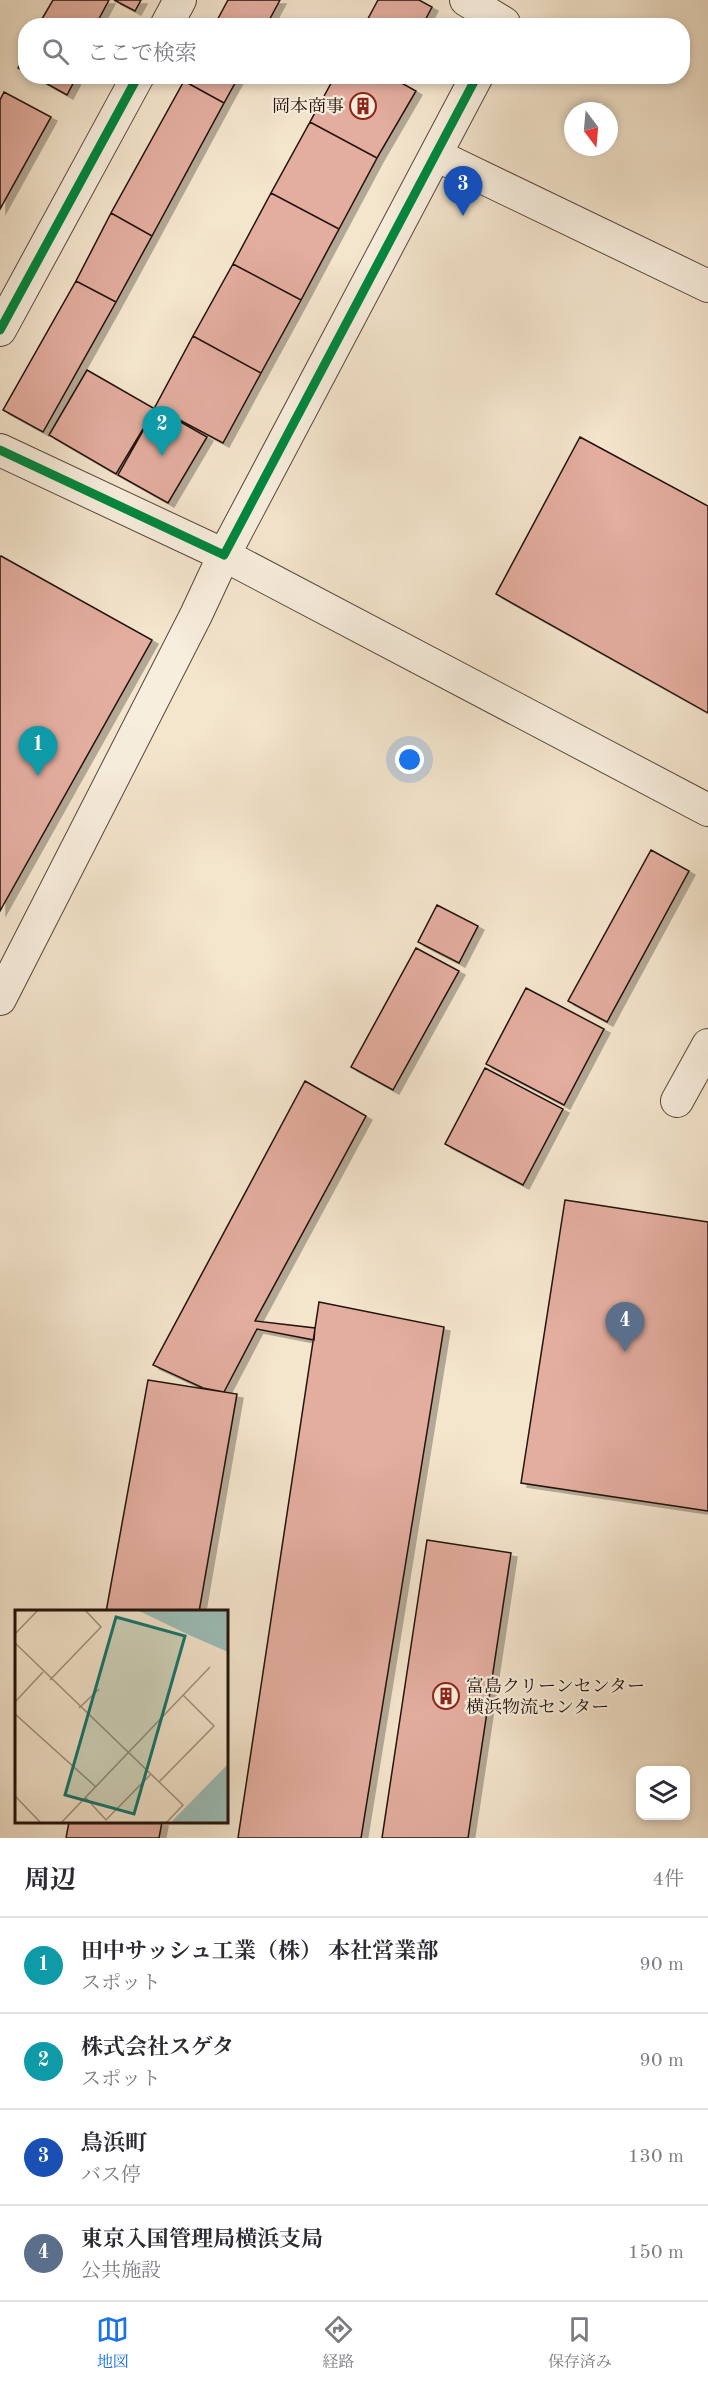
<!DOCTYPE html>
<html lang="ja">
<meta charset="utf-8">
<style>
:root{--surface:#fff;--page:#f2f2f3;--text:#2b2b33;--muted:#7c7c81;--line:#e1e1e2;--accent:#1a73e8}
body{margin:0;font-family:"Old Standard TT","Noto Serif JP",serif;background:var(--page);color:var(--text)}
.controls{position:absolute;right:18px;bottom:18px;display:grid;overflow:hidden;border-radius:12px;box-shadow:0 3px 9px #0003}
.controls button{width:54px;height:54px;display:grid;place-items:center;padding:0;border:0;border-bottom:2px solid var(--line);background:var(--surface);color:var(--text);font:30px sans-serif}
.compass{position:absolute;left:564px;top:102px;width:54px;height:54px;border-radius:50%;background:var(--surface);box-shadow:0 3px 9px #0003;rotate:164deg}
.you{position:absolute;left:410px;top:760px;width:21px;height:21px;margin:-15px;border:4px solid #fff;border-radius:50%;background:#1a73e8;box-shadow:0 0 0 9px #1a73e833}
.badge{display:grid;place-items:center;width:39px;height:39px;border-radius:50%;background:var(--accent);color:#fff;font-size:20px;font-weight:700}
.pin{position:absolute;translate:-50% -50px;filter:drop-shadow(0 2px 3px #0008)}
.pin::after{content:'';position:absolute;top:32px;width:21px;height:18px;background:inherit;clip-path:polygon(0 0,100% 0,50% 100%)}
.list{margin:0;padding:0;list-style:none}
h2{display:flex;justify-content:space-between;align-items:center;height:78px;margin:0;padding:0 24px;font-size:26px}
h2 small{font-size:20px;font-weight:400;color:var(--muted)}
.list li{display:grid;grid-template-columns:39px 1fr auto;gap:18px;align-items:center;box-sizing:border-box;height:96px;padding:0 24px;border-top:2px solid var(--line)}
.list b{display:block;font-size:22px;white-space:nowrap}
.list p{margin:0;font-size:20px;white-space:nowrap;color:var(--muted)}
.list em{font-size:20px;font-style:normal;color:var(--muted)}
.icon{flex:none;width:33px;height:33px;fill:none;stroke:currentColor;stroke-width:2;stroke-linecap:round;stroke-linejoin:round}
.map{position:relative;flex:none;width:708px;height:1838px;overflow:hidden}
.search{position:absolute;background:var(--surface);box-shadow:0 3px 9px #0003;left:18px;right:18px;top:18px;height:66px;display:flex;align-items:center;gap:15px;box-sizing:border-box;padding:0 21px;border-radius:24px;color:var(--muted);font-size:22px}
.sheet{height:462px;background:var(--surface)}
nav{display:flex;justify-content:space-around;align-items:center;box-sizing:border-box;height:84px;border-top:2px solid var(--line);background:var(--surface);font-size:16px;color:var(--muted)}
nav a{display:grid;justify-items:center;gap:3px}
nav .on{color:var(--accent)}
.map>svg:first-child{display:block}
</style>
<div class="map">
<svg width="708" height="1838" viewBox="0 0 708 1838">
<defs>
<filter id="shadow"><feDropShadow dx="6" dy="4" stdDeviation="0" flood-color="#0004"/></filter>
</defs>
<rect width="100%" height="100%" fill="#f4e5cd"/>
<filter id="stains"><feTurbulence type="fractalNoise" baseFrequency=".00333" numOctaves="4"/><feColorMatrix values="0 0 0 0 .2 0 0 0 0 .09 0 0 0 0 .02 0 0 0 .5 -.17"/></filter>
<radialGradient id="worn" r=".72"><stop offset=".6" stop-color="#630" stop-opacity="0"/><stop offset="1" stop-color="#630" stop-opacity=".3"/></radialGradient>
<path fill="#e3ad9f" stroke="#21120b" stroke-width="1.5" filter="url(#shadow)" d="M 53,0 L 109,0 L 95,26 L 41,26 L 39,24 Z
M 114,0 L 141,0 L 135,11 Z
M 228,0 L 280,0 L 266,26 L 214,26 Z
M 378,0 L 419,0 L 432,7 L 422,26 L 364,26 Z
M 26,54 L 26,72 L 18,68 Z
M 33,76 L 77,76 L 67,95 Z
M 187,76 L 239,76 L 224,103 L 184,81 Z
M 335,76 L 389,76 L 416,91 L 377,158 L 310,122 Z
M 184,81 L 224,103 L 152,236 L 111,213 Z
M 4,92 L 51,117 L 0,209 L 0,100 Z
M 310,122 L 377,158 L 339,229 L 271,193 Z
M 271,193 L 339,229 L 301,300 L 233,264 Z
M 111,213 L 152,236 L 116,302 L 76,281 Z
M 233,264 L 301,300 L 261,373 L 193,336 Z
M 76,281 L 116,302 L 43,432 L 3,410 Z
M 193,336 L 261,373 L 223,443 L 155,407 Z
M 87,370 L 155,409 L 116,474 L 49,435 Z
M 156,408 L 207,437 L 168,503 L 118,475 Z
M 580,437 L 708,506 L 708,713 L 496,594 Z
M 1,556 L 152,640 L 0,911 L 0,557 Z
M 651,850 L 689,871 L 607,1022 L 568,1001 Z
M 437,905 L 478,926 L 459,963 L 418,942 Z
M 416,948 L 459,971 L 393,1090 L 351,1067 Z
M 526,988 L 604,1029 L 564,1105 L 486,1064 Z
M 485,1068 L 563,1109 L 523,1185 L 445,1144 Z
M 305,1081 L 366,1116 L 255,1321 L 315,1328 L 314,1340 L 257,1329 L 224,1392 L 203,1388 L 153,1365 Z
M 565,1200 L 708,1222 L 708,1511 L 521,1483 Z
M 319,1302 L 444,1327 L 361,1838 L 238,1838 Z
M 148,1380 L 237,1394 L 199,1612 L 106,1612 Z
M 427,1540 L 511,1553 L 468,1838 L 382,1838 Z
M 69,1822 L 162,1822 L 159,1838 L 66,1838 Z"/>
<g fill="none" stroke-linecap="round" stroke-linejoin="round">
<defs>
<path id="minor" d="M 466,0 L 504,23
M 166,26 L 180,0
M 436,155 L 708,286
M 0,330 L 138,76
M 0,450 L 224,555 L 708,810
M 0,999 L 196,615 L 224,555 L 477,76
M 677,1101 L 708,1045"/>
</defs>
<use href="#minor" stroke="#56473c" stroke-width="34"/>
<use href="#minor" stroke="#f8eede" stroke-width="32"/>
<defs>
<path id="cycleway" d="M 0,330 L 138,76
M 0,450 L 224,555 L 477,76"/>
</defs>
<use href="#cycleway" stroke="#f8eede" stroke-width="13"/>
<use href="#cycleway" stroke="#00873e" stroke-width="9"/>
</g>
<defs>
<symbol id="building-ring" viewBox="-11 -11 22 22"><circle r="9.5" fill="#f8eede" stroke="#8f2418" stroke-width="1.5"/><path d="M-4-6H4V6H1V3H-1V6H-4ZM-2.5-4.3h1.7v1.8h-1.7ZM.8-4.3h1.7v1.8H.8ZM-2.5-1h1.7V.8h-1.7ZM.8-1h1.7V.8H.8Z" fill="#8f2418"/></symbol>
</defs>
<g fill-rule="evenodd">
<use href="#building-ring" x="348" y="91" width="30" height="30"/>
<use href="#building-ring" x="431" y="1681" width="30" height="30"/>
</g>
<g text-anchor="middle" stroke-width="4.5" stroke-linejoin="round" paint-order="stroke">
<g font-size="18" fill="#21120b" stroke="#f8eede" text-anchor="end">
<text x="344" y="112">岡本商事</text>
<text x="466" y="1692" text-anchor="start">富島クリーンセンター<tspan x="466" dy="21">横浜物流センター</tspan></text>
</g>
</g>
<g transform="translate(15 1610)">
<rect width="213" height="213" fill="#f4e5cd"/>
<path d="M 122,0 L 213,0 L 213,42 L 172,24 ZM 213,154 L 213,213 L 155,213 L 168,200 Z" fill="#9cbfba"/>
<path fill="none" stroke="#a0917f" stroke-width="1.5" d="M 0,24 L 23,0M 0,33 L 168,195 L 151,213M 35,70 L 86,17 L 70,0M 0,92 L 28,62M 64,98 L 84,79M 0,104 L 81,177M 144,172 L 199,116 L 168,85M 0,186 L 26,213M 71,188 L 91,210 L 136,164M 46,213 L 195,57"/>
<path fill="#0f766e" fill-opacity="0.15" stroke="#0f766e" stroke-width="3" d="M 101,7 L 170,26 L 119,204 L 50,185 Z"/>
<rect width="213" height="213" fill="none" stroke="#21120b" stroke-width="3"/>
</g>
<rect width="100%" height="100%" filter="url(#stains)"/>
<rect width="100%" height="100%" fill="url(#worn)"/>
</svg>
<div class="controls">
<button><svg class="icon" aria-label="layers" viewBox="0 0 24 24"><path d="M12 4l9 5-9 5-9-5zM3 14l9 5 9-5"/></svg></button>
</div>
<svg class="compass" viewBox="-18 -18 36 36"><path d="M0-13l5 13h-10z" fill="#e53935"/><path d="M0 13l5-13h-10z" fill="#7c7c81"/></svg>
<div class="you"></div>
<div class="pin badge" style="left:38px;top:776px;background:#0f9aa8">1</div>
<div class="pin badge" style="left:162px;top:456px;background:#0f9aa8">2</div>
<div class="pin badge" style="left:463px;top:216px;background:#1a4fb4">3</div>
<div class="pin badge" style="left:625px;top:1352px;background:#5c6f8a">4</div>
<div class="search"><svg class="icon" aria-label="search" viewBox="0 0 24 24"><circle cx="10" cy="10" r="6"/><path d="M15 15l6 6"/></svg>ここで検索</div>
</div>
<section class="sheet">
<h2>周辺<small>4件</small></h2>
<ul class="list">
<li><span class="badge" style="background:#0f9aa8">1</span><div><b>田中サッシュ工業（株） 本社営業部</b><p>スポット</p></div><em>90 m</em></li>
<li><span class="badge" style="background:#0f9aa8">2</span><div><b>株式会社スゲタ</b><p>スポット</p></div><em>90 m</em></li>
<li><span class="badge" style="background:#1a4fb4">3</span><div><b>鳥浜町</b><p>バス停</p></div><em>130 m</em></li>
<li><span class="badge" style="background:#5c6f8a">4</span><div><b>東京入国管理局横浜支局</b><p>公共施設</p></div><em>150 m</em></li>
</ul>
</section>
<nav>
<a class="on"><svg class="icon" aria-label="map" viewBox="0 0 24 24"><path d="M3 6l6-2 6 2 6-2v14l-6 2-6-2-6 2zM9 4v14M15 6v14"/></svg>地図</a>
<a><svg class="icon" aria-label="directions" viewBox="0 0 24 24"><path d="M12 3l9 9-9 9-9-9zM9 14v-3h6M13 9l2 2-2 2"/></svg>経路</a>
<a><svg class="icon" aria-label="saved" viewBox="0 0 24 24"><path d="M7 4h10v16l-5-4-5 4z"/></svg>保存済み</a>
</nav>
